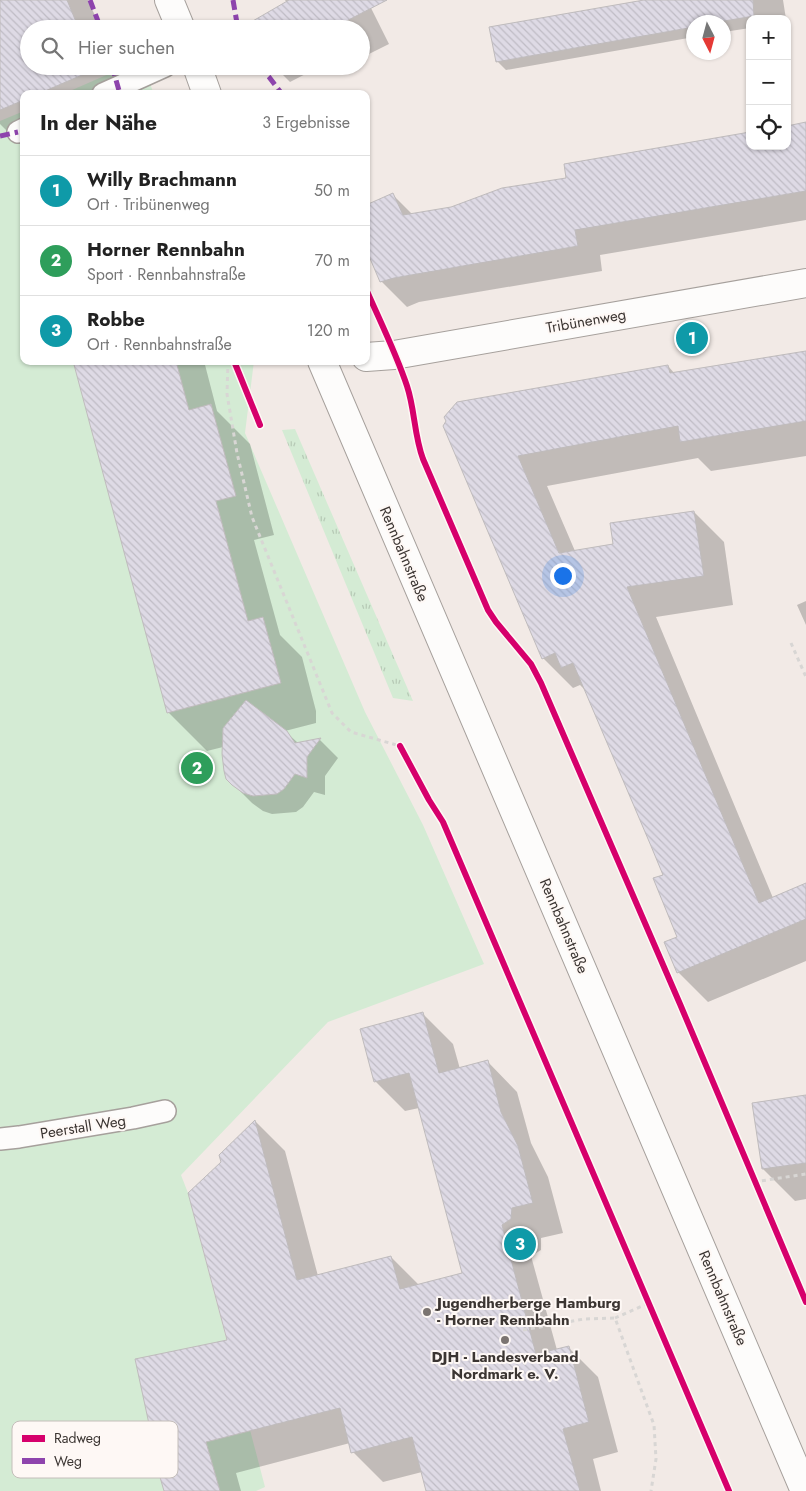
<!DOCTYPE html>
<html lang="de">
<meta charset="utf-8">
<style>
:root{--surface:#fff;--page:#f2f2f2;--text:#222;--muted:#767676;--line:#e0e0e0;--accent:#7b7471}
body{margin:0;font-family:Jost,sans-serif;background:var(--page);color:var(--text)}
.controls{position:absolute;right:15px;top:15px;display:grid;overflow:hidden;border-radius:10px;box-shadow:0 1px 4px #0004}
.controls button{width:45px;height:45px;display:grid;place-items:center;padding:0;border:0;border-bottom:1px solid var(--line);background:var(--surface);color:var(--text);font:25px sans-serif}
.compass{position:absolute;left:686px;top:15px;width:45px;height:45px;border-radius:50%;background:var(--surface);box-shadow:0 1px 4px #0004;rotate:174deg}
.you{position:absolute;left:562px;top:575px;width:18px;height:18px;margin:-12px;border:4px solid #fff;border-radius:50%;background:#1a73e8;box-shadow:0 0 0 8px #1a73e833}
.badge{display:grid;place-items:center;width:32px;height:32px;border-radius:50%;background:var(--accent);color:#fff;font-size:16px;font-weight:700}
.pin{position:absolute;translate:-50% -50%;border:2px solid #fff;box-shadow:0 1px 5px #0006}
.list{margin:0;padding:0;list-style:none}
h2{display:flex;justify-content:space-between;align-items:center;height:65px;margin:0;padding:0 20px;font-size:21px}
h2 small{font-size:16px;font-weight:400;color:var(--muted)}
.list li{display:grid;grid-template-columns:32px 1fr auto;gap:15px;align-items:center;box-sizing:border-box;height:70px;padding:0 20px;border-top:1px solid var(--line)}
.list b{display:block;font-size:19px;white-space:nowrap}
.list p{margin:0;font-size:16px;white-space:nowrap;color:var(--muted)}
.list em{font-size:16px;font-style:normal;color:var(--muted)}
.icon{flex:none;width:28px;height:28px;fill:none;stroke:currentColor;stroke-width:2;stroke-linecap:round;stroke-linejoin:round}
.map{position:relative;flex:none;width:806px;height:1491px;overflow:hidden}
.search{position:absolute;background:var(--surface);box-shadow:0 1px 4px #0004;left:20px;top:20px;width:350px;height:55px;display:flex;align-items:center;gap:12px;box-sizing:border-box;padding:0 18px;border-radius:28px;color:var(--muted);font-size:19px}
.panel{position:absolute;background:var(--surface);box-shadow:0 1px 4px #0004;left:20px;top:90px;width:350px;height:275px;border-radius:10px}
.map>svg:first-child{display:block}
</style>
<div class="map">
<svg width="806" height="1491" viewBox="0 0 806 1491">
<defs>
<pattern id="grass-tufts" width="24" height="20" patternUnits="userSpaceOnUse" patternTransform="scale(1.25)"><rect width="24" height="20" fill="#d4ebd4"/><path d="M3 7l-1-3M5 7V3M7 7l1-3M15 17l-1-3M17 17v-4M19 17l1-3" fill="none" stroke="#b7cab6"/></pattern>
<pattern id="building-back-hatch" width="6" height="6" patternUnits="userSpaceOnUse" patternTransform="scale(1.25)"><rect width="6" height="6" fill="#dedae5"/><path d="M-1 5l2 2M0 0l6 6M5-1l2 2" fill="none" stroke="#bfbcc5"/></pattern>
</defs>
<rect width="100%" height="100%" fill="#f2eae6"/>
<path fill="url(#grass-tufts)" d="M 295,429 L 413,701 L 393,698 L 282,430 Z"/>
<path fill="#d4ebd4" d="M 127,66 L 143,66 L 154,94 L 63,94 Z
M 24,111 L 24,361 L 254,361 L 245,433 L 365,712 L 423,825 L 484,964 L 328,1022 L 181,1175 L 188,1193 L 265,1487 L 256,1491 L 0,1491 L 0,121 Z"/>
<path fill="#0003" d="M 0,0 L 88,0 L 101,29 L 29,29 L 29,66 L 117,66 L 128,94 L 24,94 L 24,148 L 0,124 Z
M 285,0 L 367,0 L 389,44 L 361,58 L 361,29 L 247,29 L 287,3 Z
M 651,0 L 783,0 L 786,19 L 750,19 L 750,28 L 724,32 L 724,22 L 694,22 L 694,37 L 506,70 L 497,61 Z
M 274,66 L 321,66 L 290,82 Z
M 331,66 L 345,66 L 336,71 Z
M 806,123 L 806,220 L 600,255 L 602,271 L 419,302 L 407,307 L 381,281 L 393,195 L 413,215 L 451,208 L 750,146 L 787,146 Z
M 806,352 L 806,456 L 711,471 L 698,458 L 547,486 L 575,551 L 614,545 L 694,512 L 724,542 L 733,605 L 656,617 L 773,898 L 806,884 L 806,961 L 708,1002 L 678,972 L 679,938 L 664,875 L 586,691 L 580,685 L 573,688 L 543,658 L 444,426 L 668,366 L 675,374 Z
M 75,361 L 204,361 L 217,411 L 250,444 L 274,535 L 254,540 L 280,635 L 302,657 L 316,711 L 316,723 L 285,731 L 298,743 L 320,740 L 338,758 L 325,776 L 325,795 L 314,792 L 303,807 L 296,812 L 272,814 L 263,811 L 252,803 L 233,784 L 223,747 L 207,751 L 169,713 Z
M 806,601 L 806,625 L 797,605 Z
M 423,1014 L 453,1044 L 460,1069 L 487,1061 L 517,1092 L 531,1143 L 548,1177 L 563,1233 L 541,1238 L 541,1250 L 531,1256 L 557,1350 L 568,1347 L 598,1377 L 618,1452 L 593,1459 L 601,1491 L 428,1491 L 422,1472 L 383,1482 L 353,1452 L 350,1443 L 236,1473 L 241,1491 L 165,1491 L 151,1425 L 228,1341 L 222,1162 L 255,1121 L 285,1151 L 318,1276 L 391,1257 L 419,1285 L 463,1274 L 419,1108 L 405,1111 L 375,1081 Z
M 806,1096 L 806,1199 L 795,1201 L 763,1169 Z"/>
<path fill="url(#building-back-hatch)" stroke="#bfbbbc" d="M 0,0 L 67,0 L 79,29 L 29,29 L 29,66 L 95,66 L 96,69 L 38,94 L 24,94 L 24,100 L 0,110 Z
M 289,0 L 387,0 L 331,29 L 239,29 Z
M 644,0 L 753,0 L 754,16 L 718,22 L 694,22 L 694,27 L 496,62 L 489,27 Z
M 806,122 L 806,191 L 575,230 L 578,246 L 394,278 L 380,282 L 366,249 L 366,205 L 393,193 L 403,215 L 451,207 L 502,188 L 566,178 L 564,164 L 750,132 L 750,146 L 787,146 L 787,126 Z
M 806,351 L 806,421 L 680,442 L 678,426 L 518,456 L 559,553 L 613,544 L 610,523 L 694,511 L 704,576 L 627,587 L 759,903 L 806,883 L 806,919 L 677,973 L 664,942 L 677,937 L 653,878 L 663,875 L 651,846 L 573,663 L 561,668 L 555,653 L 542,659 L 443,426 L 446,421 L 444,417 L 457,402 L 668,365 L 670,373 Z
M 73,361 L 176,361 L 189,410 L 211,404 L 236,496 L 216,501 L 248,621 L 263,617 L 281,683 L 167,713 Z
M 246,700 L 287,731 L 295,743 L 321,738 L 307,757 L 307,778 L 295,774 L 284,789 L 277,794 L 253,796 L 243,793 L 232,785 L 226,779 L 224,771 L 222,754 L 223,728 Z
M 423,1012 L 439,1073 L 488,1060 L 501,1112 L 518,1146 L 533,1203 L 512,1208 L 511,1219 L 502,1225 L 536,1354 L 569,1346 L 589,1422 L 563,1429 L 580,1491 L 426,1491 L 412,1437 L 351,1453 L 340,1408 L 206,1442 L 220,1491 L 164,1491 L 145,1425 L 149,1424 L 135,1359 L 227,1340 L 188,1193 L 221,1162 L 219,1155 L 255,1120 L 297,1280 L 391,1256 L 400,1289 L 462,1273 L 409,1073 L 374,1082 L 360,1029 Z
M 806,1095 L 806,1163 L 762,1169 L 752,1103 Z"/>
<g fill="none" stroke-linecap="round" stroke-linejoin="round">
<defs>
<path id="lane" d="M 103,94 L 165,66
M 18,132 L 24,129
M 0,1139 L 19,1137 L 133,1118 L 165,1111"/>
<path id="street" d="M 366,357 L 394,355 L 806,283"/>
<path id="primary" d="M 169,0 L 181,29
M 197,66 L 207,94
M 322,361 L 805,1491"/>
</defs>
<use href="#lane" stroke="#a6a09c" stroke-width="24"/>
<use href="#street" stroke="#a6a09c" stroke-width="30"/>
<use href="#primary" stroke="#a6a09c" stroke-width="30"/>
<path stroke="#d8d6d4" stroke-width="3" stroke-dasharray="4 4" stroke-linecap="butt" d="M 228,361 L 227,394 L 237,453 L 252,517 L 332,713 L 351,732 L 400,746
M 791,643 L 806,677
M 754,1182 L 806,1174
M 615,1318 L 649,1303
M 523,1330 L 584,1319 L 615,1318 L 654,1425 L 656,1459 L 651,1491"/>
<use href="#lane" stroke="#fdfcfb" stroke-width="21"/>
<use href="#street" stroke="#fdfcfb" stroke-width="28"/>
<use href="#primary" stroke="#fdfcfb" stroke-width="28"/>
<path stroke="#8e44ad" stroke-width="5" stroke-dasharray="10 5" stroke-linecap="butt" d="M 90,0 L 101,29
M 233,0 L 238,29
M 112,66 L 120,94
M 258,66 L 269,77 L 282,94
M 0,136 L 18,132"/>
<defs>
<path id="cycleway" d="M 366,289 C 380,321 396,353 407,386 C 415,410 414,435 423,459 L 488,610 L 496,622 L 531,664 L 541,683 L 680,1004 L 806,1302
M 234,361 L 260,425
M 400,746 L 429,800 L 443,822 L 729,1491"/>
</defs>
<use href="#cycleway" stroke="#fef8f5" stroke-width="9"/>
<use href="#cycleway" stroke="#d6006c" stroke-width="6"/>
</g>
<g fill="#7b7471" stroke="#fef8f5" stroke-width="2">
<circle cx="427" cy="1312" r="5"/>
<circle cx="505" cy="1340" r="5"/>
</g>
<g text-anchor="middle" stroke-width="4" stroke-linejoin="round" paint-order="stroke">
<g font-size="15" fill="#3b3532" stroke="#fef8f5">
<text transform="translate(586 321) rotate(-10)" y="5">Tribünenweg</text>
<text transform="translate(404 554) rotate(67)" y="5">Rennbahnstraße</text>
<text transform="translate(564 926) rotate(67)" y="5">Rennbahnstraße</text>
<text transform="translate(83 1127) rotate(-9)" y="5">Peerstall Weg</text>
<text transform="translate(723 1298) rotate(67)" y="5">Rennbahnstraße</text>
</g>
<g font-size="15" font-weight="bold" fill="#3b3532" stroke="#fef8f5" text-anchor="start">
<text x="437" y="1308">Jugendherberge Hamburg<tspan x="437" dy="17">- Horner Rennbahn</tspan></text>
<text x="505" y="1362" text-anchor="middle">DJH - Landesverband<tspan x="505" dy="17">Nordmark e. V.</tspan></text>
</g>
</g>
<rect x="12" y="1421" width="166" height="57" rx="8" fill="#fef8f5" stroke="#c4beba" stroke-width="1"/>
<rect x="22" y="1435" width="23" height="7" fill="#d6006c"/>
<rect x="22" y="1458" width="23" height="6" fill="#8e44ad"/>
<g font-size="14" fill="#3b3532">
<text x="54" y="1443">Radweg</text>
<text x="54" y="1466">Weg</text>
</g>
</svg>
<div class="controls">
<button>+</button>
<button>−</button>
<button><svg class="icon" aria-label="locate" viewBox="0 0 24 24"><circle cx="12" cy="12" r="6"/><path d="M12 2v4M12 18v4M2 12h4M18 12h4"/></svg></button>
</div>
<svg class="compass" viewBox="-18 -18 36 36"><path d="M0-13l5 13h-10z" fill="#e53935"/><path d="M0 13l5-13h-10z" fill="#767676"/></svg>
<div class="you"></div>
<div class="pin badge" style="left:692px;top:338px;background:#0f9aa8">1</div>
<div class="pin badge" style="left:197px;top:768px;background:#2e9e5b">2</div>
<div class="pin badge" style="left:520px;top:1244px;background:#0f9aa8">3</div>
<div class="search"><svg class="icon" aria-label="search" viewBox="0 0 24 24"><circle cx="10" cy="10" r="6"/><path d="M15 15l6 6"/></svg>Hier suchen</div>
<section class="panel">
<h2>In der Nähe<small>3 Ergebnisse</small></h2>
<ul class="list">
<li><span class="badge" style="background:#0f9aa8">1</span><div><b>Willy Brachmann</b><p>Ort · Tribünenweg</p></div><em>50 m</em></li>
<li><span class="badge" style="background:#2e9e5b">2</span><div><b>Horner Rennbahn</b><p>Sport · Rennbahnstraße</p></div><em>70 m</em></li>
<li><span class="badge" style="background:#0f9aa8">3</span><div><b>Robbe</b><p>Ort · Rennbahnstraße</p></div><em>120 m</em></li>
</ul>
</section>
</div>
